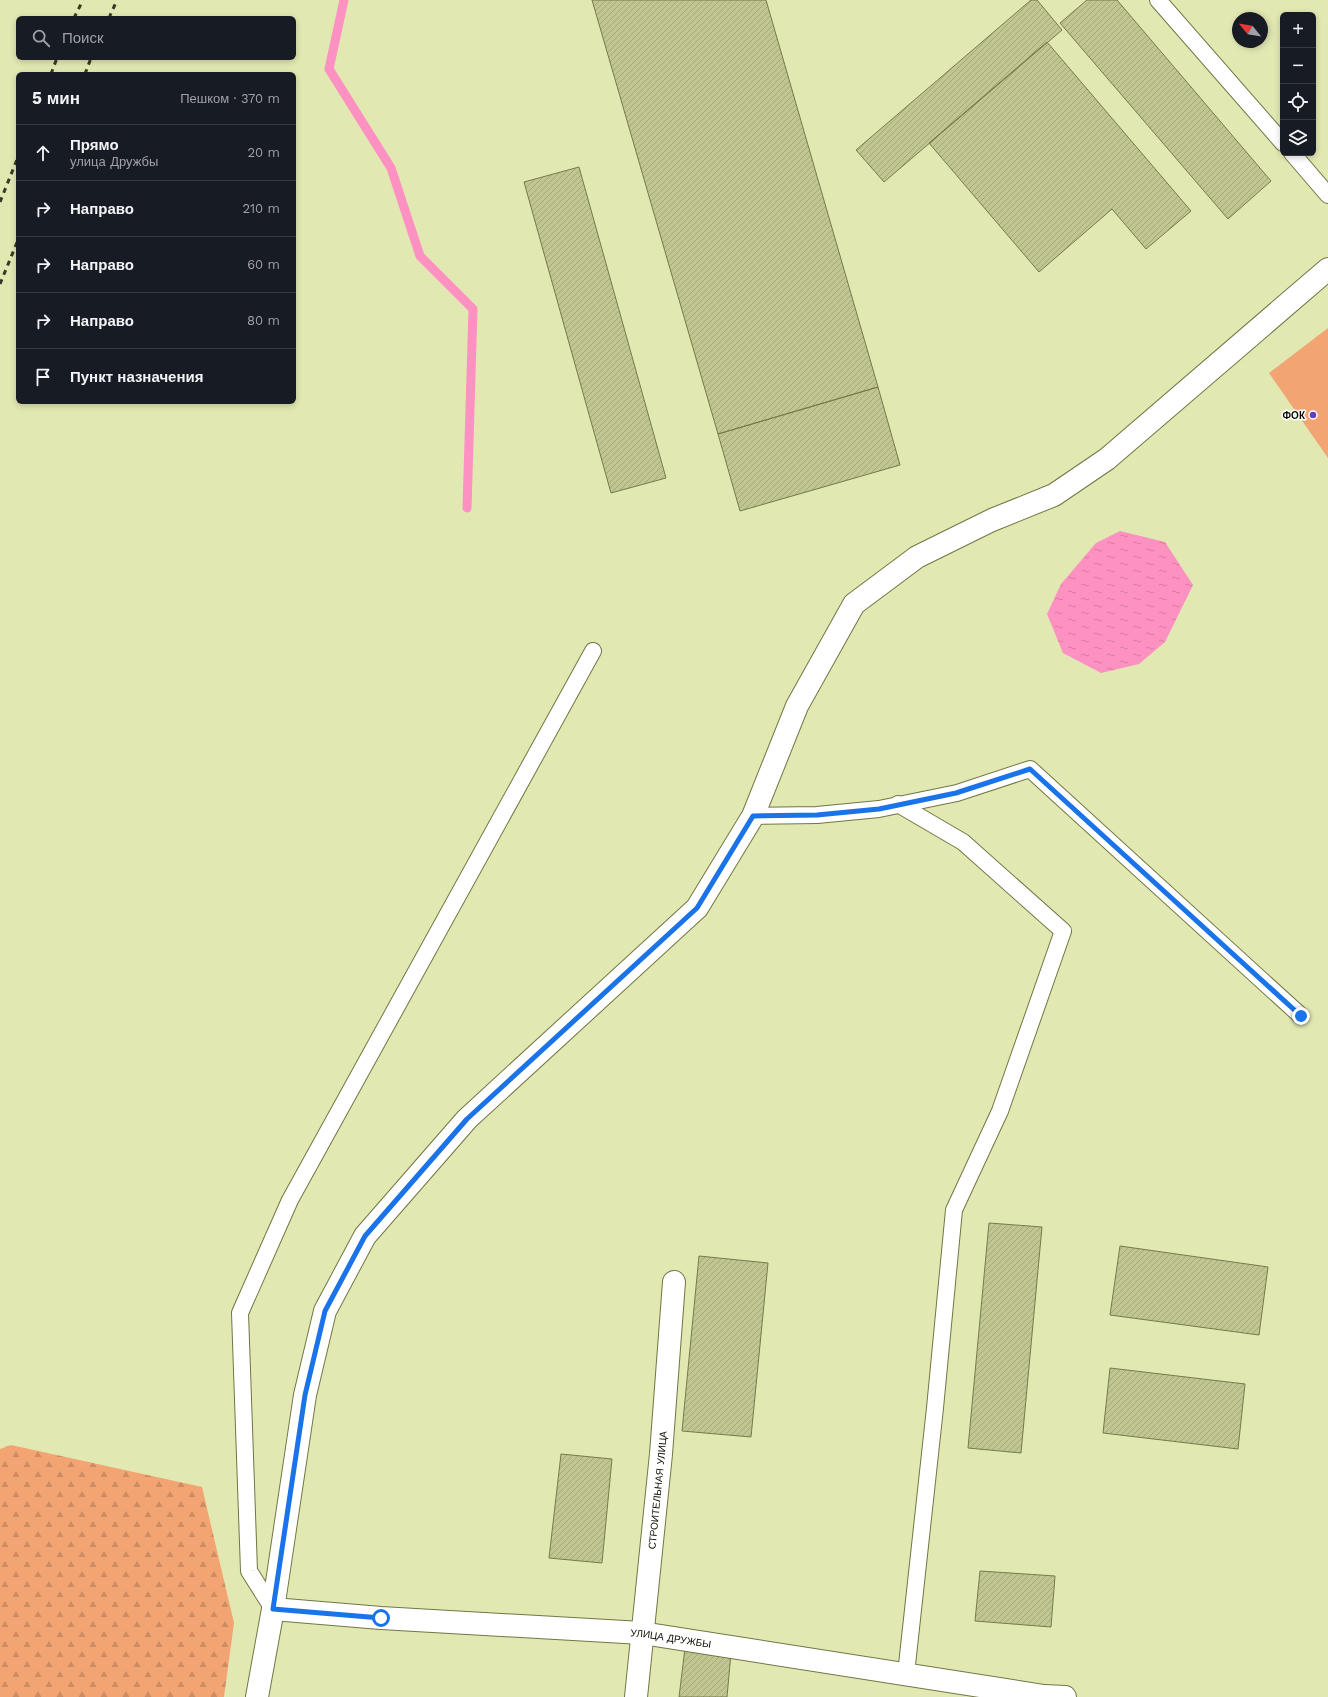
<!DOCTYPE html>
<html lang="ru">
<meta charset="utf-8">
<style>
:root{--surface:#171b24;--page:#20242c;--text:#f1f3f6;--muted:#9ea1a6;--line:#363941}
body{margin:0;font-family:"Work Sans",sans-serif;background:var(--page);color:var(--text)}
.controls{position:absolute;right:12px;top:12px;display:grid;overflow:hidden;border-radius:6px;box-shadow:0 2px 6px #0003}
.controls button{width:36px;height:36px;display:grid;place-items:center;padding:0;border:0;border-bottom:1px solid var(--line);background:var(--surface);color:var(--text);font:20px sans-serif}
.compass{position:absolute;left:1232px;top:12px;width:36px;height:36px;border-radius:50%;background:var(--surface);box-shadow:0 2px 6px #0003;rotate:300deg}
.stop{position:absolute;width:12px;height:12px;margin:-9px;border:3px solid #1a73e8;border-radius:50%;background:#fff}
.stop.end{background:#1a73e8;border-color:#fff;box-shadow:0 1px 4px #0008}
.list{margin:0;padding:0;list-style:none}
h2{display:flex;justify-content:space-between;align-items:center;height:52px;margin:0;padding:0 16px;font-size:17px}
h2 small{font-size:13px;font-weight:400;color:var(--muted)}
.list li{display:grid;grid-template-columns:26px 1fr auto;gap:12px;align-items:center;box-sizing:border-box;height:56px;padding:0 16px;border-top:1px solid var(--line)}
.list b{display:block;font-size:15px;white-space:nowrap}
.list p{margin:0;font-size:13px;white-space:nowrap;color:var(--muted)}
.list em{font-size:13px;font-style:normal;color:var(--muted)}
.icon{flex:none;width:22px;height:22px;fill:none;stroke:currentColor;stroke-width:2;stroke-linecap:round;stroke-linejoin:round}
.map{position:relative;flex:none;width:1328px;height:1697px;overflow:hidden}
.search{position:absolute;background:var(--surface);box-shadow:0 2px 6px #0003;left:16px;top:16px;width:280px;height:44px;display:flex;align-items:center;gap:10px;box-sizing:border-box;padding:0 14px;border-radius:6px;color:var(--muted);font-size:15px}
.panel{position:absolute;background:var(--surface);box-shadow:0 2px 6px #0003;left:16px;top:72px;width:280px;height:332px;border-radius:6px}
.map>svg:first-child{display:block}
</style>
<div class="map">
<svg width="1328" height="1697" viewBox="0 0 1328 1697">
<defs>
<pattern id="forest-firs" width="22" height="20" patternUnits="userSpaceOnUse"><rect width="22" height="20" fill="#f2a473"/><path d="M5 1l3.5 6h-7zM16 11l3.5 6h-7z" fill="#ce8c62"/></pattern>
<pattern id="water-ripples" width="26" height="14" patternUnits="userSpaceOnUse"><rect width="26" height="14" fill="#fd91c1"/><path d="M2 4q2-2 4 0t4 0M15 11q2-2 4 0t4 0" fill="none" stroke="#d87ca4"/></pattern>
<pattern id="building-hatch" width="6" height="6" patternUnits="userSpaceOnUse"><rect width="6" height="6" fill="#c0c591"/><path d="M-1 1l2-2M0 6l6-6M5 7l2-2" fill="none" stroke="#a4a87b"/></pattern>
</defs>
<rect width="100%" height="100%" fill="#e2e8b2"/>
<path fill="url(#forest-firs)" d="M 11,1445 L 202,1487 L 234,1623 L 224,1697 L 0,1697 L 0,1449 Z"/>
<path fill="#f2a473" d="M 1328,328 L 1328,458 L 1269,373 Z"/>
<path fill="url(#water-ripples)" d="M 1120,531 L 1165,542 L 1193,585 L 1165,642 L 1139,664 L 1101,673 L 1063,653 L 1047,614 L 1061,584 L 1096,543 Z"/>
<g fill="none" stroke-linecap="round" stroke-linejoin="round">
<path stroke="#fd91c1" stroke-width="9" d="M 344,0 L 329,69 L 391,168 L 420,256 L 473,309 L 467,508"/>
</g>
<path fill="url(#building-hatch)" stroke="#767b49" d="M 592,0 L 766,0 L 878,387 L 718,434 Z
M 1031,0 L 1037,0 L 1062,30 L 884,182 L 856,150 Z
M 1087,0 L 1117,0 L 1271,181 L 1228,219 L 1060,23 Z
M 1047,42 L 1191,211 L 1146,249 L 1112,209 L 1039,272 L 929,143 Z
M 579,167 L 666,478 L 611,493 L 524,182 Z
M 878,387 L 900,465 L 740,511 L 718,434 Z
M 989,1223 L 1042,1227 L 1021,1453 L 968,1448 Z
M 1120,1246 L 1268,1267 L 1259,1335 L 1110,1315 Z
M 699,1256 L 768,1263 L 751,1437 L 682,1431 Z
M 1110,1368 L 1245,1384 L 1238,1449 L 1103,1433 Z
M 561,1454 L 612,1459 L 602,1563 L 549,1558 Z
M 980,1571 L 1055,1576 L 1051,1627 L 975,1621 Z
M 685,1648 L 731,1653 L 727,1697 L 679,1697 Z"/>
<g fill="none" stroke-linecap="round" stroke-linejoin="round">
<defs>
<path id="service" d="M 1158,0 L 1283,143
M 1292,153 L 1328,195
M 898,804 L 963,842 L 1063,931 L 1000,1111 L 954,1210 L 935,1408 L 906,1674
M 753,816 L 817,815 L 879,809 L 957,793 L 1030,769 L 1301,1016
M 273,1609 L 249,1571 L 240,1313 L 290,1200 L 593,651"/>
<g id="minor">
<path id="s1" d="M 273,1609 L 381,1618 L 642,1633 L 1044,1696 L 1065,1697"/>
<path d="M 257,1697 L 273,1609 L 305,1395 L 325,1311 L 365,1236 L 467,1119 L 697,908 L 753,816 L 797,706 L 854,604 L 917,557 L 992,520 L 1054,495 L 1107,459 L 1328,269"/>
<path id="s2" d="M 636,1697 L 661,1454 L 674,1282"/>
</g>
</defs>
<use href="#service" stroke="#727644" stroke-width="18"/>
<use href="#minor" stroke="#727644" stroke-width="24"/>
<use href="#service" stroke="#fff" stroke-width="16"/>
<use href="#minor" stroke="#fff" stroke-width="22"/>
<path stroke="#383a25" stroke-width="3" stroke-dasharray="5 5" stroke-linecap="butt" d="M 74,18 L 83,0
M 109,18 L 117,0
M 51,74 L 57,58
M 85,74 L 91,58
M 0,202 L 18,157
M 0,284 L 18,240"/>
</g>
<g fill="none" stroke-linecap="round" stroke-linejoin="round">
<path stroke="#1a73e8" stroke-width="5" d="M 381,1618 L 273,1609 L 305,1395 L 325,1311 L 365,1236 L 467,1119 L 697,908 L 753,816 L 817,815 L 879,809 L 956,793 L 1030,769 L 1301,1016"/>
</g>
<circle fill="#653fb7" stroke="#fff" stroke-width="1.5" cx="1313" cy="415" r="4"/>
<g text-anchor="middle" stroke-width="3" stroke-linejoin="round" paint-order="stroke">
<g font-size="10" font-weight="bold" fill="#0c0d00" stroke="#fff" text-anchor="end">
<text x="1305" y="419">ФОК</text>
</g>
<g font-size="10" fill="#0c0d00" stroke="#fff">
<text dy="4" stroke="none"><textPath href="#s2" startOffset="208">СТРОИТЕЛЬНАЯ УЛИЦА</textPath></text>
<text dy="4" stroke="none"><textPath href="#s1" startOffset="399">УЛИЦА ДРУЖБЫ</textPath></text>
</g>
</g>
</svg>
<div class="controls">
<button>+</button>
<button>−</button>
<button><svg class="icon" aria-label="locate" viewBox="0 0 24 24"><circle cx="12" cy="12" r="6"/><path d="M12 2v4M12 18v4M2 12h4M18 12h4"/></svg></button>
<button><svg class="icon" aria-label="layers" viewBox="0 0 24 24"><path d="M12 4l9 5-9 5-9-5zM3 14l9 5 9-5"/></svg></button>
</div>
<svg class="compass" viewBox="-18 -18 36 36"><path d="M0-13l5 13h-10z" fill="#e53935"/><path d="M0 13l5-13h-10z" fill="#9ea1a6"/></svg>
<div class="stop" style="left:381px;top:1618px"></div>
<div class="stop end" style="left:1301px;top:1016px"></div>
<div class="search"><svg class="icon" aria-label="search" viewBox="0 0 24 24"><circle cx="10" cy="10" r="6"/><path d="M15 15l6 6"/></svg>Поиск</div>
<section class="panel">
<h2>5 мин<small>Пешком · 370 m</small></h2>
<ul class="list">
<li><svg class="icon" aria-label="ahead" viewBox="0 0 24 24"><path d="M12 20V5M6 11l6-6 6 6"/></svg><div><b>Прямо</b><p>улица Дружбы</p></div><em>20 m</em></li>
<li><svg class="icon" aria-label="right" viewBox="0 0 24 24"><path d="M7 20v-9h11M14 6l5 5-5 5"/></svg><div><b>Направо</b></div><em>210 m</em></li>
<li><svg class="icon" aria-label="right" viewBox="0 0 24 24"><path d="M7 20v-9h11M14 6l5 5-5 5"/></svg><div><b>Направо</b></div><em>60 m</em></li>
<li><svg class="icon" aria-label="right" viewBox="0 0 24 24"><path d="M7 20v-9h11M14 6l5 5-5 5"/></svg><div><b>Направо</b></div><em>80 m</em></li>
<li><svg class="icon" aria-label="arrive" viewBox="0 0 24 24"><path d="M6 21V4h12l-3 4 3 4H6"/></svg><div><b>Пункт назначения</b></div></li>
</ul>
</section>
</div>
